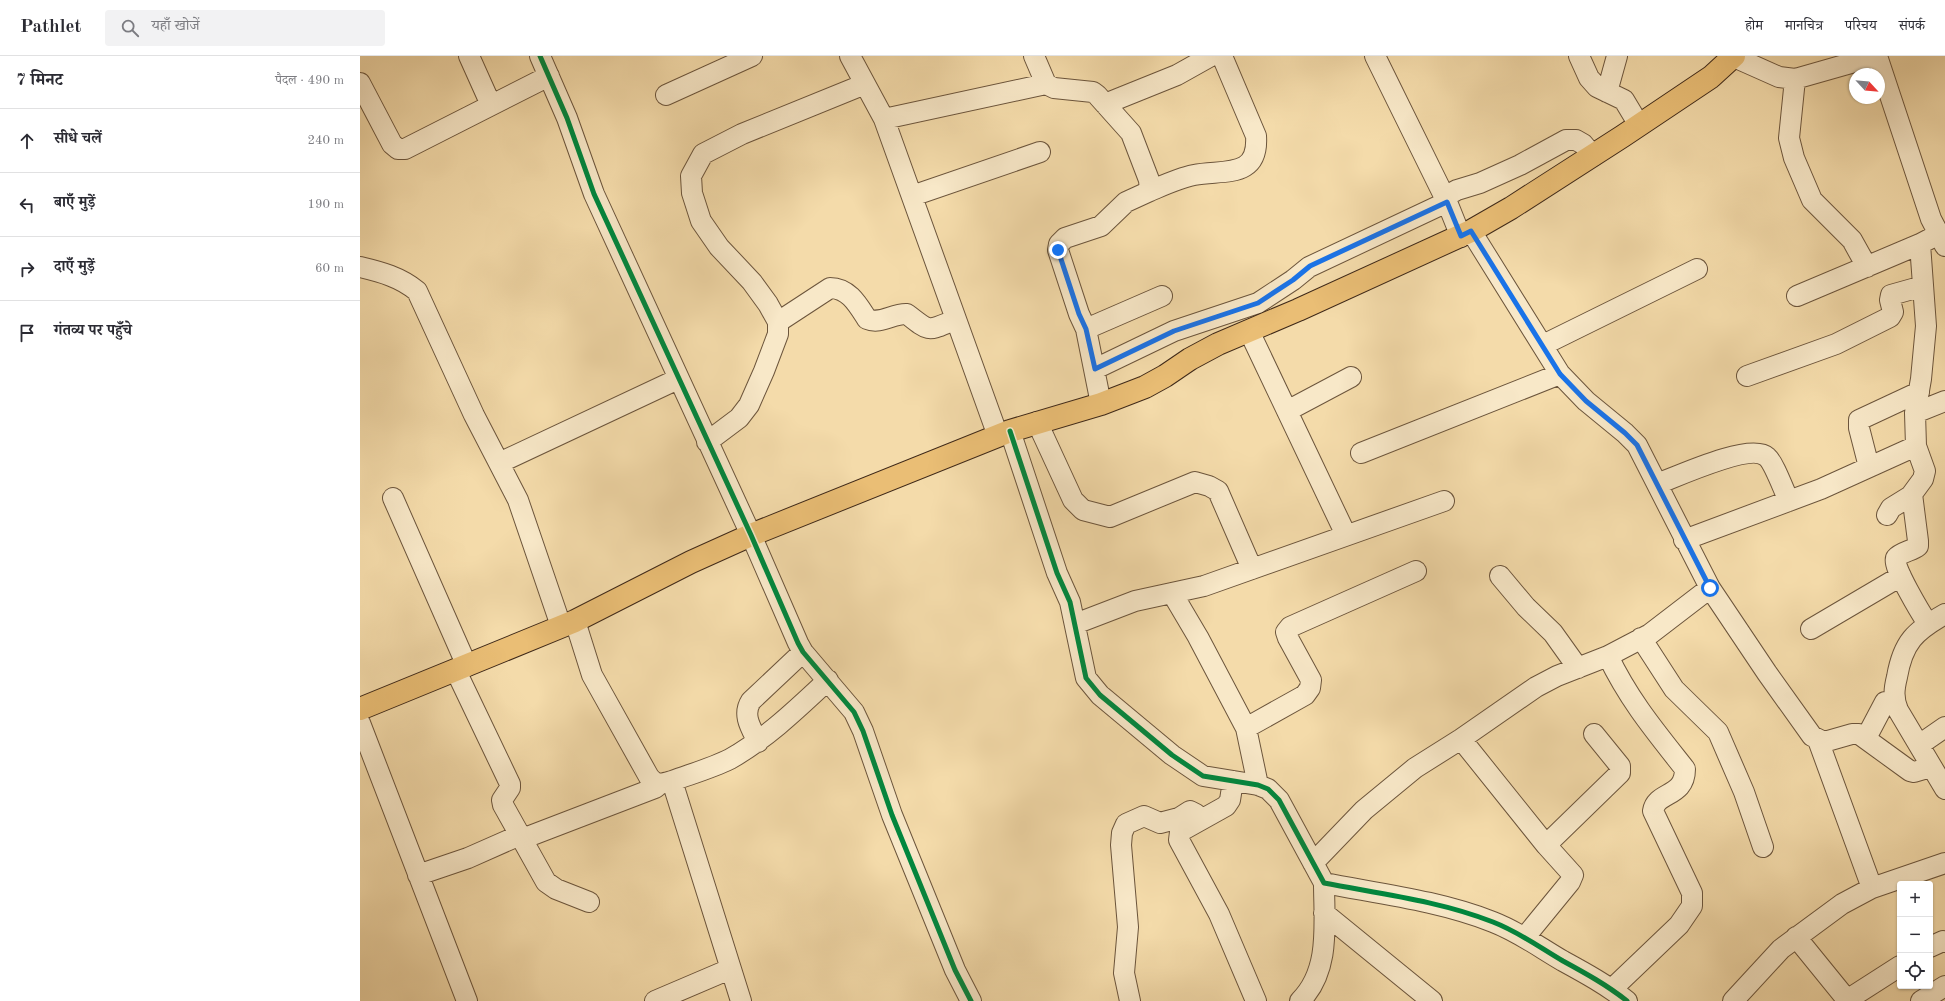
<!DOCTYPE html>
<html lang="hi">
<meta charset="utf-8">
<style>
:root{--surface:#fff;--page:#f2f2f3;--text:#2b2b33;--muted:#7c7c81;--line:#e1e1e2}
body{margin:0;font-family:"Old Standard TT","Noto Serif Devanagari",serif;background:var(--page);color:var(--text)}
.controls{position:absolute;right:12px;bottom:12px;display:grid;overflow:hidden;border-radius:4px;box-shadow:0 1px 3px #0004}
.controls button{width:36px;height:36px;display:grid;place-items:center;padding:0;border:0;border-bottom:1px solid var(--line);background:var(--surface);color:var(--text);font:20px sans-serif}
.compass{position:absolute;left:1489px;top:12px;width:36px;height:36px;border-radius:50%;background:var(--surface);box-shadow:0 1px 3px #0004;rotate:116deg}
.stop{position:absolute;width:12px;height:12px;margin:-9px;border:3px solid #1a73e8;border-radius:50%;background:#fff}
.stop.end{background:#1a73e8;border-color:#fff;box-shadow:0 1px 4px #0008}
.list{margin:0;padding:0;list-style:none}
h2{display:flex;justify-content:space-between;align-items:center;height:52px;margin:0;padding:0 16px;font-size:17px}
h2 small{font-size:13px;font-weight:400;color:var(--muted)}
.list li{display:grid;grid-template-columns:26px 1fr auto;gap:12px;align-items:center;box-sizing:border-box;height:64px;padding:0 16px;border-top:1px solid var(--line)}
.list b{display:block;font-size:15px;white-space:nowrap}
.list em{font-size:13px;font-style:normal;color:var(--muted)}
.icon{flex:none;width:22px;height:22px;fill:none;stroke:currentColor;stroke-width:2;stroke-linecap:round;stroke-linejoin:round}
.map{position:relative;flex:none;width:1585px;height:945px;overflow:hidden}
header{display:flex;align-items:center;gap:24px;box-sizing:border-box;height:56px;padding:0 20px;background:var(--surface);border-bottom:1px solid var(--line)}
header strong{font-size:19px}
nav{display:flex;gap:22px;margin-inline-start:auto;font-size:14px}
.search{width:280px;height:36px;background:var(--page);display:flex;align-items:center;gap:10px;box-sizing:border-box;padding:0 14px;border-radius:4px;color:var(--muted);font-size:15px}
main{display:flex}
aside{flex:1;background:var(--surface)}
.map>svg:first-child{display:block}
</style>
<header>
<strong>Pathlet</strong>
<div class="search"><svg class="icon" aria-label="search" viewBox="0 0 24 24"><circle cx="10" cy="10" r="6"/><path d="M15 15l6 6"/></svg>यहाँ खोजें</div>
<nav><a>होम</a><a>मानचित्र</a><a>परिचय</a><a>संपर्क</a></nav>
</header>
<main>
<aside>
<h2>7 मिनट<small>पैदल · 490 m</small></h2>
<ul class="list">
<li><svg class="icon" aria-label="ahead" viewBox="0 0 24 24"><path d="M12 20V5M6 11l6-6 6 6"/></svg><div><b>सीधे चलें</b></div><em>240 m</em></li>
<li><svg class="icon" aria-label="left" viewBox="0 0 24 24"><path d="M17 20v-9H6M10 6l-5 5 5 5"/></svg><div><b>बाएँ मुड़ें</b></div><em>190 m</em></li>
<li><svg class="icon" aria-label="right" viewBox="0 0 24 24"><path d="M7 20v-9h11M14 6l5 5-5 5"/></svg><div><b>दाएँ मुड़ें</b></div><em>60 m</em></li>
<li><svg class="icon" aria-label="arrive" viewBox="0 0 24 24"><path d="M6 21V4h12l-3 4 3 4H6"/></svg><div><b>गंतव्य पर पहुँचे</b></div></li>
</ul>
</aside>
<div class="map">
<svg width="1585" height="945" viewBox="0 0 1585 945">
<rect width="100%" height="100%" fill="#f4dbaa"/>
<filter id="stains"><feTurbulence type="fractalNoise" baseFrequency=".005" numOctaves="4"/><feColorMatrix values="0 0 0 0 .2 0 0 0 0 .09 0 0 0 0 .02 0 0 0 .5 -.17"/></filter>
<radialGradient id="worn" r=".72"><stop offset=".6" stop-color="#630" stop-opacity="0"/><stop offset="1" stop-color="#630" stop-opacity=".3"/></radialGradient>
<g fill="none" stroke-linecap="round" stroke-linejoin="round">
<defs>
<path id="minor" d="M 109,0 L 131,49
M 180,0 L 207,62 L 234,138 L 391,479 L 438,587 L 443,596 L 494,656 L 503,675 L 532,759 L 595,914 L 611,945
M 490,0 L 524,63 L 638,380
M 674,0 L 686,28 L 694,32 L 733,36 L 737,39 L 771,77 L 789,124 L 790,135 L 766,146 L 741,170 L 705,182 L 699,188 L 698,194 L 719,258 L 726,273 L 741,348
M 1015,0 L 1087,146 L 1101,181
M 1219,0 L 1229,22 L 1237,31 L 1264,44 L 1279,69
M 1517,0 L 1571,163 L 1585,190
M 1374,1 L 1419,21 L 1435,23 L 1516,0
M 1435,23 L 1429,82 L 1434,102 L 1452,144 L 1492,184 L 1507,211
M 0,27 L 32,88 L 38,93 L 45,93 L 189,20
M 1247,36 L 1257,0
M 306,39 L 392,0
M 745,48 L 817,19 L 851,0
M 524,63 L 686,28
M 790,135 C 804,129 819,122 834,119 C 862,113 899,124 896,80 L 862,0
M 552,140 L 680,96
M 1084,141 L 1097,134 L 1120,127 L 1160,109 L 1206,84 L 1216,84 L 1223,88 L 1233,100
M 1111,175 L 1200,318 L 1226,345 L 1265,377 L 1277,389 L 1350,532 L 1407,617 L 1452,680 L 1464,686 L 1492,678 L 1499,678 L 1550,715 L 1554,716 L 1571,711
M 0,211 C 21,216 40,221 57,235 L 114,359 L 158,444 L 201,570
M 1437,240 L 1560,188
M 418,266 L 470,232 C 489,232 498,249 507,263 C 521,269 533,257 547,258 C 571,277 567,275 595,264
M 726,273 L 802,240
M 889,275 L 986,479
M 1183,289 L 1337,213
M 735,313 L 814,275 L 898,247 L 933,224 L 949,211 L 1087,146
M 1387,320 L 1476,288 L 1530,261 L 1533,256 L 1530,244 L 1531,239 L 1563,230
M 927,355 L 991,321
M 1555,357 L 1585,345
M 677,366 L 713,444 L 723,454 L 750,461 L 835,426 L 849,430 L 858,435 L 892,513
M 650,375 L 697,517 L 710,546 L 726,622 L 740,639 L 812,699 L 843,720 L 898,729 L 908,733 L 919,744 L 964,827 C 1021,838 1080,845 1133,866 C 1159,876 1179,891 1203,905 C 1225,917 1247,929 1267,945
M 347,386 L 379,362 L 389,349 L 404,315 L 418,278 L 418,266 L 408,248 L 392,226 L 359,191 L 341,165 L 332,137 L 331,120 L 343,98 L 382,78 L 505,28
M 1001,397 L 1200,318
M 139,407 L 318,323
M 1509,411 L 1499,372 L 1499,364 L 1559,336
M 1297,428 C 1316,421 1391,386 1407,401 C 1414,407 1424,435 1429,445
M 33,442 L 107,610
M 1527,459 L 1531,452 L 1552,439
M 1324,484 L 1461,433 L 1556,390
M 1140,520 L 1166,551 L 1193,577 L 1218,612
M 812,537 L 838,581 L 886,672 L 898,729
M 1585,558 C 1555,575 1543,586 1537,621 C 1534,633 1533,642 1538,654 L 1585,733
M 215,565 L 232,619 L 289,721 C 297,730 301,728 312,725 L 381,945
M 715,568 L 775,545 L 844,530 L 1084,445
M 1568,568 C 1562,559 1531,508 1536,502 C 1541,496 1552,495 1558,490 L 1558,485 L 1552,438 L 1563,423 L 1565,415 L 1556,390 L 1555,357 L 1561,323 L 1566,270 L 1560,188 L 1579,178
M 1451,573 L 1541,520
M 1281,582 L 1314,633 L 1358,676 L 1384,736 L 1403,791
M 1248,600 C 1269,644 1295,675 1325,713 C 1325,742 1296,735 1293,755 L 1332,837 L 1332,850 L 1319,869 L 1252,933
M 96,615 L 150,728 L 150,732 L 142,744 L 143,749 L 186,826 L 196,833 L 229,846
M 0,667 L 107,945
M 886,672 L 945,639 L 950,632 L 951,624 L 928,582 L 926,576 L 930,571 L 1056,515
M 1506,682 L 1525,646
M 1101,683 L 1186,789 L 1213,819 L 1210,826 L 1165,881
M 1458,684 L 1512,832
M 398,686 C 391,672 382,659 391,645 L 443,596
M 1559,689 L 1585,671
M 312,725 C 331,718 352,712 370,703 C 407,682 437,653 468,624
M 873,725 L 870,744 L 866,750 L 823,774 L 820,776 L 819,784 L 859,858 L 896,945
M 162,783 L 295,732 L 299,729
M 1186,789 L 1260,717 L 1260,710 L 1234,678
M 953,807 L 1004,754 L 1055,712 L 1101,683 L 1176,631 L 1197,620 L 1248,600 L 1290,578 L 1350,532
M 58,819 L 108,802 L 160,779
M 964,857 L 1072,945
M 1436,881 L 1488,945
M 1570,891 L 1583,885 L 1585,886
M 1487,944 L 1540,910
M 295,945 L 370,913
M 770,945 L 764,917 L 768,871 L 761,789 L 762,777 L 766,768 L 784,760 L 800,767 L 819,762 L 830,755 L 836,758
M 940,945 C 971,914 964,867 964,827
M 1373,945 L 1421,893 L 1482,848 L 1512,832 L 1585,807
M 1561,945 L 1585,930"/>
<path id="major" d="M 0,653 L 215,565 L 331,506 L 391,479 L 650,375 L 741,348 L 785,331 L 805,320 L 830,303 L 858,288 L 938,254 L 1111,175 L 1151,152 L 1263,80 L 1351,21 L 1374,0"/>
</defs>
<use href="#minor" stroke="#6c553c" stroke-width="22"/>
<use href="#major" stroke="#3e2818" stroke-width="24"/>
<use href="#minor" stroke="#f8e8c8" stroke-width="20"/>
<use href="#major" stroke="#eabe75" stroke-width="22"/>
<defs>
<path id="cycleway" d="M 180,0 L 207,62 L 234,138 L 391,479 L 438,587 L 443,596 L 494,656 L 503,675 L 532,759 L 595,914 L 611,945
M 650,375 L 697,517 L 710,546 L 726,622 L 740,639 L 812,699 L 843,720 L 898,729 L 908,733 L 919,744 L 964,827 C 1021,838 1080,845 1133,866 C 1159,876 1179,891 1203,905 C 1225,917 1247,929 1267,945"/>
</defs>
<use href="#cycleway" stroke="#f8e8c8" stroke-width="8"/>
<use href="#cycleway" stroke="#00873e" stroke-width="5"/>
</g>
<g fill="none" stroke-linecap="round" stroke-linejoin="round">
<path stroke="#1a73e8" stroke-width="5" d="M 698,194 L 719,258 L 726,273 L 735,313 L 814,275 L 898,247 L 933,224 L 950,210 L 1087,146 L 1101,180 L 1111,175 L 1200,318 L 1226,345 L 1265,377 L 1277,389 L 1350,532"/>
</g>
<rect width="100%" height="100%" filter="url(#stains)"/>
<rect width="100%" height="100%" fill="url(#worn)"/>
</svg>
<div class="controls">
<button>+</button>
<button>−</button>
<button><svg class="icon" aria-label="locate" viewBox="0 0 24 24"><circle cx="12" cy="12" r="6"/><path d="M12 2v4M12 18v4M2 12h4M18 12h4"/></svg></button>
</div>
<svg class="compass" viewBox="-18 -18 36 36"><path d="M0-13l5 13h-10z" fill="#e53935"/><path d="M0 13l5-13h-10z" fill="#7c7c81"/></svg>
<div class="stop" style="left:1350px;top:532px"></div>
<div class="stop end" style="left:698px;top:194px"></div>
</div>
</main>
